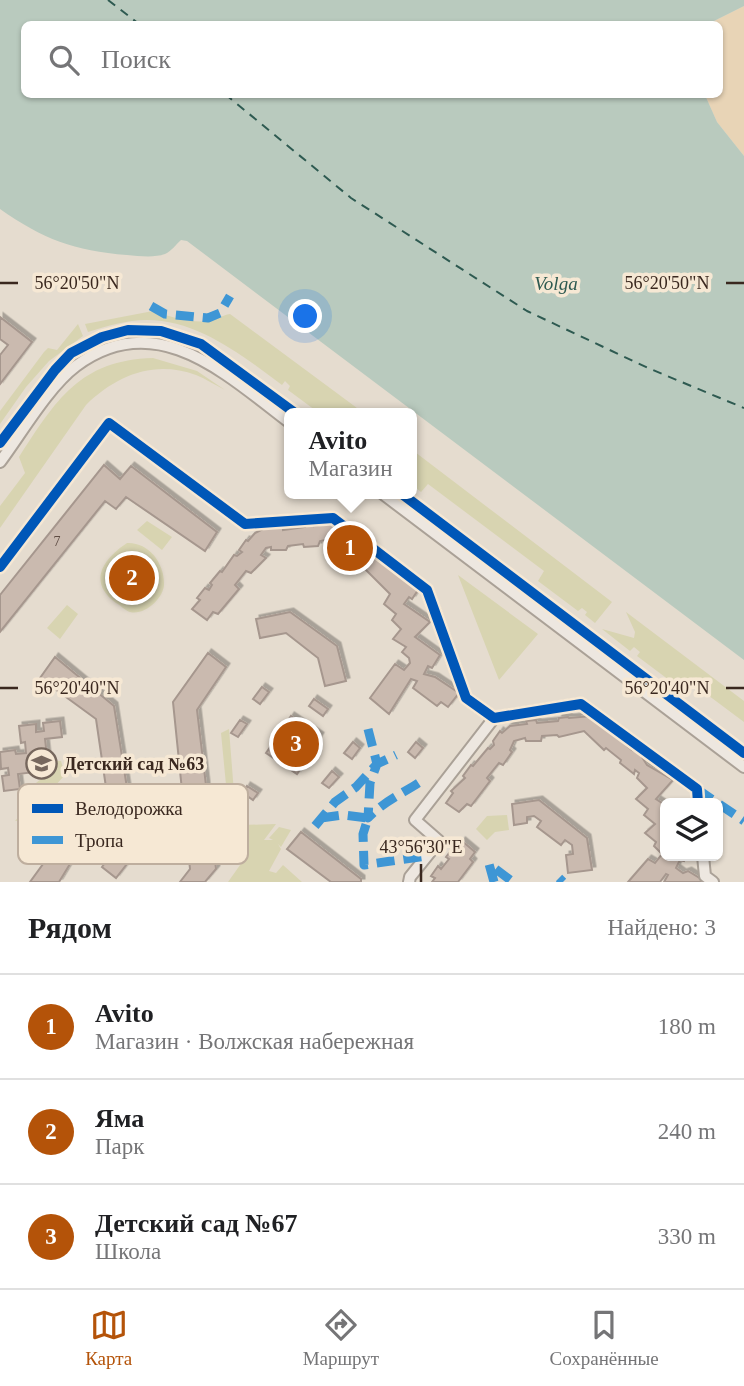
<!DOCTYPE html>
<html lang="ru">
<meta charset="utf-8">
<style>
:root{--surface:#fff;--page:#f6f6f6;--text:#202124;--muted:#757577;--line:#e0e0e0;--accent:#b45309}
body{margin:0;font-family:"Times New Roman",serif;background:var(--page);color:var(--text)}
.controls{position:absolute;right:21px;bottom:21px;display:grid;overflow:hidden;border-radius:10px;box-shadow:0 2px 5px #0004}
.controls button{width:63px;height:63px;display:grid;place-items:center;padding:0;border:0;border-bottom:2px solid var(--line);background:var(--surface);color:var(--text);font:35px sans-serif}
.you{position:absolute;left:306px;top:317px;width:24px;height:24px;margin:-18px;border:5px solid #fff;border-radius:50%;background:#1a73e8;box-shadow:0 0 0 10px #1a73e833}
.badge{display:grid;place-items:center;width:46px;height:46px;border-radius:50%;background:var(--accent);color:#fff;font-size:23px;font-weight:700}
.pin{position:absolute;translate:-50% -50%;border:4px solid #fff;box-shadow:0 2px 7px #0006}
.popup{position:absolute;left:284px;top:408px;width:133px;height:91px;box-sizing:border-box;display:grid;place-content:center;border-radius:10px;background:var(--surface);filter:drop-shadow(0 2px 5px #0005);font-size:23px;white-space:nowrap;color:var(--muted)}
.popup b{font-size:26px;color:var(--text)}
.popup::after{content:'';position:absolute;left:50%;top:100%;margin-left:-14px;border:14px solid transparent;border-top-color:var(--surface)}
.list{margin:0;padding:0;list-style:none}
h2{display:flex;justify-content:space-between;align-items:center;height:91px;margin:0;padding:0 28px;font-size:30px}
h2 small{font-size:23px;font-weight:400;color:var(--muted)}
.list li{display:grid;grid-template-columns:46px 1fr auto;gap:21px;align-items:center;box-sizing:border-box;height:105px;padding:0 28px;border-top:2px solid var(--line)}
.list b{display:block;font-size:26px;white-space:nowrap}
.list p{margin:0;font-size:23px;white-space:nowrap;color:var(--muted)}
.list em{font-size:23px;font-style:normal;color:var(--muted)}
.icon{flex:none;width:38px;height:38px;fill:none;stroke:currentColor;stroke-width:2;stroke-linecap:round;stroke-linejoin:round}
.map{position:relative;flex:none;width:744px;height:882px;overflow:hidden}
.search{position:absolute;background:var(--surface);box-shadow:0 2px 5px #0004;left:21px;right:21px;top:21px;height:77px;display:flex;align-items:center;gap:18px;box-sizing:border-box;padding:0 24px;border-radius:10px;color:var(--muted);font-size:26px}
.sheet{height:406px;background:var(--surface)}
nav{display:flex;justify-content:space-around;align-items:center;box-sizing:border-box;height:98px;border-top:2px solid var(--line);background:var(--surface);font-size:19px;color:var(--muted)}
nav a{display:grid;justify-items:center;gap:4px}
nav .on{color:var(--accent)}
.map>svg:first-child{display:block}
</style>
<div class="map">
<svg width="744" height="882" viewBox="0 0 744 882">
<defs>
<filter id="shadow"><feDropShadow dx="3.5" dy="-3.5" stdDeviation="0" flood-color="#0004"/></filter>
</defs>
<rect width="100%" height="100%" fill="#e5dccf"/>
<path fill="#d8d4b1" d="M 153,311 C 170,317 191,323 209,321 C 216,320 222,315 230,314 L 357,408 L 353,413 L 319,413 L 288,390 L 290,386 L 285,381 L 282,385 C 243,356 198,320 147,320 C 126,320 108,326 88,332 L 85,324 Z
M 78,324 L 83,336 L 49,361 L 26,387 L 0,424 L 0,411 L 44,352 L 48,348 L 57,350 Z
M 153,358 L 197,371 L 225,390 C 215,385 206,379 196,375 C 154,360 117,375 86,405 L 0,528 L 0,506 L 25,473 L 19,457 C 56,400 80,360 153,358 Z
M 411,449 L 612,602 L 595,623 L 585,615 L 587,612 L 582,608 L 578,611 L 538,581 L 544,571 L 428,484 L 421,492 L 411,484 Z
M 147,521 L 172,537 L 162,550 L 137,530 Z
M 127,543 C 148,542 164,562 164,583 C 165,597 145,616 130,612 C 126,611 120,605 116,603 C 87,582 103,559 127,543 Z
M 458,575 L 538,634 L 499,680 Z
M 67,605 L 78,614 L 60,639 L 47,628 Z
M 626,612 L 744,701 L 744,722 L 685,678 L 677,686 L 637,656 L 640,652 L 634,647 L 630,651 L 602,629 L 634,638 L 635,632 Z
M 229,729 L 234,793 L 227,795 L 221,733 Z
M 44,760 L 61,761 L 65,775 L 52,789 L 45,801 L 62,806 L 58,816 L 15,821 L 26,809 L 17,798 L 41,779 Z
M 507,815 L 509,830 L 495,832 L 487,840 L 476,829 L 487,816 Z
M 276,824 L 264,840 L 273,840 L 269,838 L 279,827 L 291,830 L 281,847 L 278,844 L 281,849 L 269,871 L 276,873 L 283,865 L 302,882 L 228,882 L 245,858 L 242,846 L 236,845 L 234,833 L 242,825 Z"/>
<path fill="#e8d4b6" d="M 744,6 L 744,156 L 717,122 L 705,95 L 720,94 L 720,24 L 708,24 Z"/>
<path fill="#b9cabe" d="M 0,0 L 744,0 L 744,6 L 708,24 L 24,24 L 24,94 L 705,95 L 717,122 L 744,156 L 744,660 L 187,241 L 181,240 C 176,244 172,251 165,254 C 154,258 139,256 127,255 C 74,251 43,239 0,209 Z"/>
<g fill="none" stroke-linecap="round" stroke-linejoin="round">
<path stroke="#2e5a51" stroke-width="2" stroke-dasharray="9 7" stroke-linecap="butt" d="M 108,0 L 139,24
M 225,94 L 351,198 L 527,311 L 648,368 L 744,408"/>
</g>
<path fill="#cabaaf" stroke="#a6978e" stroke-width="2" filter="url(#shadow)" d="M 0,317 L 32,342 L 0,384 L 0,355 L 8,345 L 0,339 Z
M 104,465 L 120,479 L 131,466 L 217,532 L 205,551 L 126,497 L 116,509 L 105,501 L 0,632 L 0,595 Z
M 314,522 L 314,526 L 336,522 L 420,587 L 412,599 L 409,597 L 404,604 L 430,622 L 415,637 L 440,655 L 432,668 L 428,666 L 424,674 L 435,677 L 459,693 L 448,707 L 441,702 L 437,706 L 413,688 L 417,681 L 411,679 L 389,714 L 370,698 L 395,664 L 404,670 L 410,663 L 409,658 L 402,652 L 406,647 L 393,639 L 401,629 L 392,620 L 396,614 L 384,604 L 390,594 L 358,562 L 338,547 L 339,545 L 330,539 L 320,541 L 318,546 L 304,547 L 303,544 L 288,546 L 286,550 L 271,550 L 271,547 L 266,548 L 261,555 L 266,558 L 251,573 L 246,571 L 235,585 L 239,589 L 218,614 L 213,612 L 207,620 L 192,609 L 200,600 L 197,598 L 205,588 L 209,590 L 212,585 L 210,583 L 220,571 L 222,572 L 234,555 L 237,556 L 242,552 L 239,550 L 246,540 L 248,541 L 255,533 L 265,528 L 283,525 L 283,530 L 305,527 L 304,524 Z
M 290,612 L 337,646 L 346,681 L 325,686 L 318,658 L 286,633 L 260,638 L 256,619 Z
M 208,653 L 226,667 L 197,710 L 216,869 L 205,882 L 180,882 L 190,869 L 173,702 Z
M 55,657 L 114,706 L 137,851 L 116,878 L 102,867 L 115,849 L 96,719 L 40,678 Z
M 262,687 L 269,692 L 260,704 L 253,699 Z
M 314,699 L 328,709 L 323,716 L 309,706 Z
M 291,716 L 320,736 L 313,747 L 305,743 L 298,752 L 307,760 L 297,774 L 266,753 L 275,740 L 283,745 L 290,734 L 283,728 Z
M 592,716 L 632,750 L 643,753 L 642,757 L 647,765 L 673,780 L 656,799 L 665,805 L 665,856 L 687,856 L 684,861 L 680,860 L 676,868 L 683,873 L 688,871 L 706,882 L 664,882 L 668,875 L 666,874 L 660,882 L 628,882 L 648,859 L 655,863 L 662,854 L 654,846 L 656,842 L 645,833 L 655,824 L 644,815 L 648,809 L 636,799 L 647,788 L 637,778 L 639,773 L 635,770 L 634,774 L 620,763 L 621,760 L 606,748 L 604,750 L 584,731 L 559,737 L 557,735 L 542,736 L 541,741 L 526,741 L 525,738 L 514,741 L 510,750 L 512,752 L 503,765 L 499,763 L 487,778 L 490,781 L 471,806 L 467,804 L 459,812 L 446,803 L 453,793 L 451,791 L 465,778 L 463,776 L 471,765 L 473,766 L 488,748 L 490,749 L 494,745 L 493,741 L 500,731 L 502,733 L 510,726 L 527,724 L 526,721 L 536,720 L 537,723 L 558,721 L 559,718 L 568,717 L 569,718 Z
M 240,720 L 247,724 L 238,737 L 231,733 Z
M 60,721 L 62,737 L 45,739 L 47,756 L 33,757 L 35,772 L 18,774 L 20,789 L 4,791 L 2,776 L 9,775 L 8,768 L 1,769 L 0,752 L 15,750 L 16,754 L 26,753 L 25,742 L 21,743 L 19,726 L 36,724 L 36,732 L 44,731 L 43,723 Z
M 353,742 L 360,748 L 352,759 L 344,753 Z
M 416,742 L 423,748 L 415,758 L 408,752 Z
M 332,771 L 339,777 L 329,788 L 322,783 Z
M 247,786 L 258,793 L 253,800 L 243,793 Z
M 539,800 L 587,838 L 592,870 L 568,873 L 566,855 L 573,854 L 572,845 L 565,840 L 561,845 L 537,827 L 541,821 L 534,816 L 527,817 L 527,823 L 514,825 L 512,804 Z
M 301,832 L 361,879 L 361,882 L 331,882 L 287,849 Z
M 46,840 L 73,859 L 59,882 L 30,882 L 43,864 L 36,856 Z
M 462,841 L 475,852 L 470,859 L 473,862 L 458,882 L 432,882 L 435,878 L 431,876 L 438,866 L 441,869 L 449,859 L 446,857 L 453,848 L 456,850 Z"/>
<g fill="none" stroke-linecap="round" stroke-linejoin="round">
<defs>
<path id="minor" d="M 0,462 C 21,434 48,387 76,366 C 156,306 227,375 289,422
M 383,494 L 744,767
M 0,567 L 109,423 L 245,524 L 333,518 L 427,590 L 466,698 L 494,718 L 581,704 L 697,789 L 698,803
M 703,856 L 705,876 L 713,882
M 409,882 L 410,877 L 439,841 L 415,820 L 494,718"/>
</defs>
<use href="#minor" stroke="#aaa197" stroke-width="14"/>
<use href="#minor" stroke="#ede7e0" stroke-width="10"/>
<path stroke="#3e96d5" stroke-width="9" stroke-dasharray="18 9" stroke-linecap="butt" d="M 151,306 L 165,314 L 208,318 L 220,313 L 230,296
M 368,729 L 377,764 L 370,783 L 368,818 C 384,801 404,793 423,780
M 697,789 L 744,821
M 321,818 L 343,815 L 368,818 L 363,834 L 364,865 L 426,856
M 315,826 L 335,802 L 356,787 L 377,764 L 396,755
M 559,878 L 563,882
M 494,882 L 489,864 L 513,882"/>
<defs>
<path id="cycleway" d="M 0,443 L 55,370 L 71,353 L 102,337 L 128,330 L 161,331 L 201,344 L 295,413
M 402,494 L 744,753
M 0,567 L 109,423 L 245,524 L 333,518 L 427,590 L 466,698 L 494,718 L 581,704 L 697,789 L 698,803"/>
</defs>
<use href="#cycleway" stroke="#f6e8d4" stroke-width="15"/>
<use href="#cycleway" stroke="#0057b8" stroke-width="10"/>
</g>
<path fill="none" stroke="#3a281f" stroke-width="2.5" d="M 0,283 L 18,283M 726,283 L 744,283M 0,688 L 18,688M 726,688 L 744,688M 421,864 L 421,882"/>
<defs>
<symbol id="school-ring" viewBox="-11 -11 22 22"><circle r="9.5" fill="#f6e8d4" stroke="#76675d" stroke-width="1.5"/><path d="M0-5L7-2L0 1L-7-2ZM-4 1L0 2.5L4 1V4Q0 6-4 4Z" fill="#76675d"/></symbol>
</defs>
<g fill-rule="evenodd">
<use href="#school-ring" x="24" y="746" width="35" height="35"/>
</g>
<g text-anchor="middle" stroke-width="7" stroke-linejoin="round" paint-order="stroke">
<g font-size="14" fill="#5e4c43">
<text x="57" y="546">7</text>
</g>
<g font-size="18" font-weight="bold" fill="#3a281f" stroke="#f6e8d4" text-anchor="start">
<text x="64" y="770">Детский сад №63</text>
</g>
<g font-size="19" font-style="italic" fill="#2e5a51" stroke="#f6e8d4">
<text x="556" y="290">Volga</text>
</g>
</g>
<rect x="18" y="784" width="230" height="80" rx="10" fill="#f6e8d4" stroke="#beae9e" stroke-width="2"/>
<rect x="32" y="804" width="31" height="9" fill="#0057b8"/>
<rect x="32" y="836" width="31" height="8" fill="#3e96d5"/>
<g font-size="19" fill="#3a281f">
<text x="75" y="815">Велодорожка</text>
<text x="75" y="847">Тропа</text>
</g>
<g font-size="18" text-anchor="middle" fill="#3a281f" stroke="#f6e8d4" stroke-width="7" stroke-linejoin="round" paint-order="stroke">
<text x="77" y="289">56°20'50"N</text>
<text x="667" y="289">56°20'50"N</text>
<text x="77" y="694">56°20'40"N</text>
<text x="667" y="694">56°20'40"N</text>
<text x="421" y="853">43°56'30"E</text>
</g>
</svg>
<div class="controls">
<button><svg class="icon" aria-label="layers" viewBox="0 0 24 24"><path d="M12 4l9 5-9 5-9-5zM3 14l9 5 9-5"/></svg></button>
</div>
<div class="you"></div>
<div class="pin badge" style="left:350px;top:548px">1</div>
<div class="popup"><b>Avito</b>Магазин</div>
<div class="pin badge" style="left:132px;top:578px">2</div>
<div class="pin badge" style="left:296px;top:744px">3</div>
<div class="search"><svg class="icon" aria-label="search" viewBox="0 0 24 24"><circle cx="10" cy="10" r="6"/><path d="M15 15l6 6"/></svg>Поиск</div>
</div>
<section class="sheet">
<h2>Рядом<small>Найдено: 3</small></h2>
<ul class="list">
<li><span class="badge">1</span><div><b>Avito</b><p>Магазин · Волжская набережная</p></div><em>180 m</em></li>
<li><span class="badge">2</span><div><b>Яма</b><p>Парк</p></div><em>240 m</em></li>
<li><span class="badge">3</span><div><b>Детский сад №67</b><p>Школа</p></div><em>330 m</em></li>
</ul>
</section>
<nav>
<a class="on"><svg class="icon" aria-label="map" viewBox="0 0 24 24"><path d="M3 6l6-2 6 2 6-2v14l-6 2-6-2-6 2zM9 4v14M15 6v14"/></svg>Карта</a>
<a><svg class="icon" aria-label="directions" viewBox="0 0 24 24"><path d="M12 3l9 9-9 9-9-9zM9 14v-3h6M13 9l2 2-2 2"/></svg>Маршрут</a>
<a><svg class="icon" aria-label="saved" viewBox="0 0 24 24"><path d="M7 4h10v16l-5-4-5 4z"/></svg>Сохранённые</a>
</nav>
